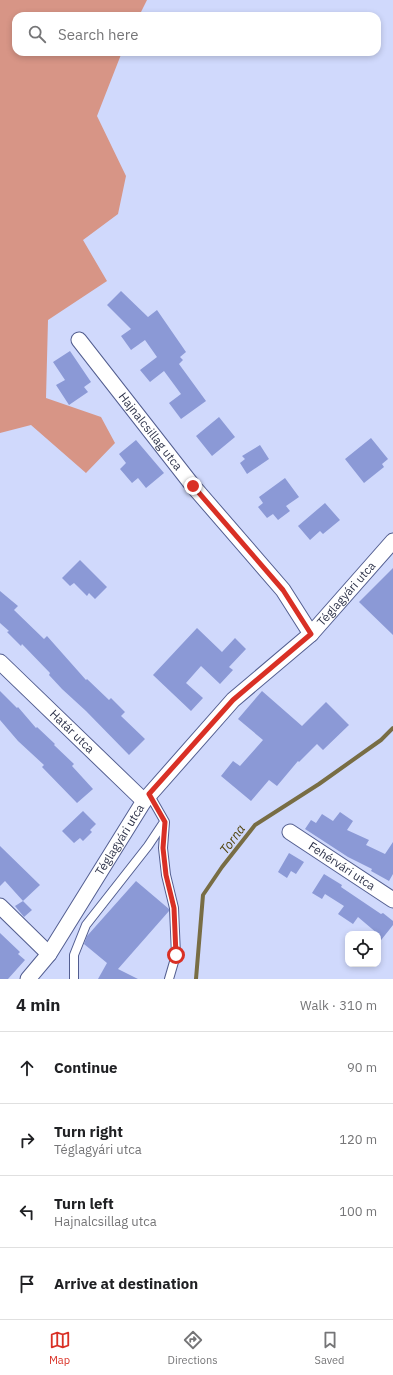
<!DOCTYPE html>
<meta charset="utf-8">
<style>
:root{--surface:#fff;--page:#f6f6f6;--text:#202124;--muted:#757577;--line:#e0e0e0;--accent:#d93025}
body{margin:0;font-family:"IBM Plex Sans",sans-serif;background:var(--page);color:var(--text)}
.controls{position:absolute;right:12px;bottom:12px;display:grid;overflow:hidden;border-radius:8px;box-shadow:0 2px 6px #0003}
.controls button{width:36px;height:36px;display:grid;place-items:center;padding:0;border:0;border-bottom:1px solid var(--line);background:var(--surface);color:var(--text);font:20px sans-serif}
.stop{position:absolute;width:12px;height:12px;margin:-9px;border:3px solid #d93025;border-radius:50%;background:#fff}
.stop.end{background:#d93025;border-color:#fff;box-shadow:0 1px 4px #0008}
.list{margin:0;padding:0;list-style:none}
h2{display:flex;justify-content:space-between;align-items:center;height:52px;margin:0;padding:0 16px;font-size:17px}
h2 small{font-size:13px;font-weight:400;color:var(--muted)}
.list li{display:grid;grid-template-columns:26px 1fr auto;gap:12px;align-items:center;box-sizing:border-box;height:72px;padding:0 16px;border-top:1px solid var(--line)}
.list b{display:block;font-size:15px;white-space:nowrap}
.list p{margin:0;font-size:13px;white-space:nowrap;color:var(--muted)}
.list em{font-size:13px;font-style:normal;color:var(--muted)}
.icon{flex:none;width:22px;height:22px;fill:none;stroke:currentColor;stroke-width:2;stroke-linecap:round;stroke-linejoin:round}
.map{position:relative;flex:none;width:393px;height:979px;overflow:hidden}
.search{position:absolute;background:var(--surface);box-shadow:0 2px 6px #0003;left:12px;right:12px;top:12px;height:44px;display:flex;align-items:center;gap:10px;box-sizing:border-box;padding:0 14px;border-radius:12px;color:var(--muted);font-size:15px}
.sheet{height:340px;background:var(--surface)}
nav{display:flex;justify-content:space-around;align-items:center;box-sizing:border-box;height:56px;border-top:1px solid var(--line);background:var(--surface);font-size:11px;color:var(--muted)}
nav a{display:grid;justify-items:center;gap:2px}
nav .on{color:var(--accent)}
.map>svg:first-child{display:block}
</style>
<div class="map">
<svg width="393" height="979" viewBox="0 0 393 979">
<rect width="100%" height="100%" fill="#d0d9fc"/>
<path fill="#d79586" d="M 0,0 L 147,0 L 139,16 L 16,16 L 16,52 L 122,52 L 97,116 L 126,176 L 118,214 L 83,240 L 107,281 L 48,320 L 46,398 L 101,417 L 115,443 L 86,473 L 31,425 L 0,433 Z"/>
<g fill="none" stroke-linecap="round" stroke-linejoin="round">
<path stroke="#786d44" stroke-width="4" d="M 196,979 L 203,895 L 222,867 L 255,825 L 319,784 L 381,740 L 393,728"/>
</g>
<path fill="#8b99d6" d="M 121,291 L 148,317 L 157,310 L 186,352 L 180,357 L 183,360 L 179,364 L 206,401 L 181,419 L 169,403 L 181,394 L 164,371 L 150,382 L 140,370 L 157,357 L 145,340 L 131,350 L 121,336 L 131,329 L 107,305 Z
M 70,351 L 91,382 L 84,387 L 88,392 L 69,405 L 56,385 L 65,380 L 53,362 Z
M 219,417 L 235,437 L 212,456 L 196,436 Z
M 371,438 L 388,459 L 382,464 L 384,467 L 364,483 L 345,459 Z
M 136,440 L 164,473 L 146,488 L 138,478 L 132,483 L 120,469 L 126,463 L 119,454 Z
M 260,445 L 269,459 L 247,474 L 240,463 L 245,459 L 242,456 Z
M 285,478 L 299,497 L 286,506 L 290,511 L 278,520 L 273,514 L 267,518 L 258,507 L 263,503 L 259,497 Z
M 325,503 L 340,520 L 323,534 L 320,531 L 310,540 L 298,526 Z
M 80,560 L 107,587 L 95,599 L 89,593 L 87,596 L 74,583 L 70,586 L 62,578 Z
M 393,568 L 393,635 L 359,602 Z
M 0,591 L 18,606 L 14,610 L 44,639 L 47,636 L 86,680 L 87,679 L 109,700 L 111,698 L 125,712 L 121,716 L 145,739 L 129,755 L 86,711 L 62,689 L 49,675 L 50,673 L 22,644 L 21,646 L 7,632 L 9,631 L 0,623 Z
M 197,628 L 222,652 L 235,638 L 246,649 L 229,667 L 233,670 L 220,684 L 201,666 L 186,683 L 203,698 L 191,711 L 153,675 Z
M 0,691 L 17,708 L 18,707 L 36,728 L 37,727 L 55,744 L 54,745 L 74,764 L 72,766 L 93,789 L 77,803 L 42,767 L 44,765 L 18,741 L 0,720 Z
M 262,691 L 302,726 L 326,702 L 349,725 L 323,750 L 317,744 L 299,762 L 298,761 L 277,786 L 269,780 L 251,801 L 221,776 L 233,761 L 240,766 L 263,740 L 238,719 Z
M 83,811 L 96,824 L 90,830 L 92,832 L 83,841 L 80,838 L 74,843 L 62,831 Z
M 340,812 L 353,821 L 347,830 L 369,840 L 366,845 L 385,854 L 393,842 L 393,874 L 389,881 L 371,871 L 372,869 L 348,857 L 305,829 L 311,820 L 316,823 L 322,814 L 333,821 Z
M 0,846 L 40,885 L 23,901 L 5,881 L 0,886 Z
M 289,853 L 304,862 L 296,874 L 291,871 L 287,878 L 278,872 Z
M 324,874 L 342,885 L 341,887 L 381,914 L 383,913 L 393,921 L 393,925 L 378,944 L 378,934 L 358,917 L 353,924 L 338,914 L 344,906 L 325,894 L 322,899 L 312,893 Z
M 136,881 L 169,909 L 169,911 L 118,969 L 138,979 L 98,979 L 107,963 L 84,944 L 87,936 Z
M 23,901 L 32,910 L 24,917 L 15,906 Z
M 0,933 L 20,952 L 18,954 L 25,960 L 8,979 L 0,979 Z"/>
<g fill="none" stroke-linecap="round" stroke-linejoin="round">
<defs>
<path id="service" d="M 149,794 L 165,822 L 163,848 L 166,875 L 174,908 L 176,955 L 169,979
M 74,979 L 74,955 L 86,925 L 148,846 L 164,822"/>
<g id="minor">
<path id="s1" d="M 79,340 L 193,486 L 283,590 L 311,634"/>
<path id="s2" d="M 0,662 L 144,801"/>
<path id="s3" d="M 290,832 L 393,900"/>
<path d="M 0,906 L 49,954"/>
<path id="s4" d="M 28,979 L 49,954 L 144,801 L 233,700 L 311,634 L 393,541"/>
</g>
</defs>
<use href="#service" stroke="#535e90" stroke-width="10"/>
<use href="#minor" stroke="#535e90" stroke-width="17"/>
<use href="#service" stroke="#fff" stroke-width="8"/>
<use href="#minor" stroke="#fff" stroke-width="15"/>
</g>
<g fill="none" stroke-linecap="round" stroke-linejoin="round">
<path stroke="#d93025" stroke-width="5" d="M 176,955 L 174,908 L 166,875 L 163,848 L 165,822 L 149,794 L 233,700 L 311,634 L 283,590 L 193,486"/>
</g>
<g text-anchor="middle" stroke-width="3" stroke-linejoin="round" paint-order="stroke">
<g font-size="12" fill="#2f344b" stroke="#d0d9fc">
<text dy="4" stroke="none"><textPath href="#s1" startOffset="116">Hajnalcsillag utca</textPath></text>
<text dy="4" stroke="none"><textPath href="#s4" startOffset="503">Téglagyári utca</textPath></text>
<text dy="4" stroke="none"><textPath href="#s2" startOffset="100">Határ utca</textPath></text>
<text dy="4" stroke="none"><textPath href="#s4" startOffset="167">Téglagyári utca</textPath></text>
<text dy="4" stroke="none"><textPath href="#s3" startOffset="62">Fehérvári utca</textPath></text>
</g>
<g font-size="13" font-style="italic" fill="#50420a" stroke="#d0d9fc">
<text transform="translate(232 839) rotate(-54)" y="5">Torna</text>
</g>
</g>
</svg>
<div class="controls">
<button><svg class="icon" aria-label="locate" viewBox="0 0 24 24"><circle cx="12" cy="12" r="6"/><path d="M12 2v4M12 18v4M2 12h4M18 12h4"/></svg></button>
</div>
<div class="stop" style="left:176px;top:955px"></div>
<div class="stop end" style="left:193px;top:486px"></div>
<div class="search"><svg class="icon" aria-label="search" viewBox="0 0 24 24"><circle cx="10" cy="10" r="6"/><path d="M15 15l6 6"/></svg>Search here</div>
</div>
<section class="sheet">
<h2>4 min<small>Walk · 310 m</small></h2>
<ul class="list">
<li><svg class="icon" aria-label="ahead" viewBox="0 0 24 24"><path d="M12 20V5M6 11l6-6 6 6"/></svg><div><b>Continue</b></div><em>90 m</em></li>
<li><svg class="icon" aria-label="right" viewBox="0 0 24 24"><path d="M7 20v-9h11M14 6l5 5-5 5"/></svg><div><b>Turn right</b><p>Téglagyári utca</p></div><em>120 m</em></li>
<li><svg class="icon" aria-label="left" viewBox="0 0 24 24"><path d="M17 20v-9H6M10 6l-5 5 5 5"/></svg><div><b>Turn left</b><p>Hajnalcsillag utca</p></div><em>100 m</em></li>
<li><svg class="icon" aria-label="arrive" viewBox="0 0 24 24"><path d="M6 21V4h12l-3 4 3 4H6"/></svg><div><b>Arrive at destination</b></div></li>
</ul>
</section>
<nav>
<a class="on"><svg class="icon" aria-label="map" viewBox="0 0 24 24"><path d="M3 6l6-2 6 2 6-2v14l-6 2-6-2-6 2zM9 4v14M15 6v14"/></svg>Map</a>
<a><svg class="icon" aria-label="directions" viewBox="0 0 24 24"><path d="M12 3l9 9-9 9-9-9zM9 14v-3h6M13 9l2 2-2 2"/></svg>Directions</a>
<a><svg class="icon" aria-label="saved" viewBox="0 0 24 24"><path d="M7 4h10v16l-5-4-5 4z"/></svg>Saved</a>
</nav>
